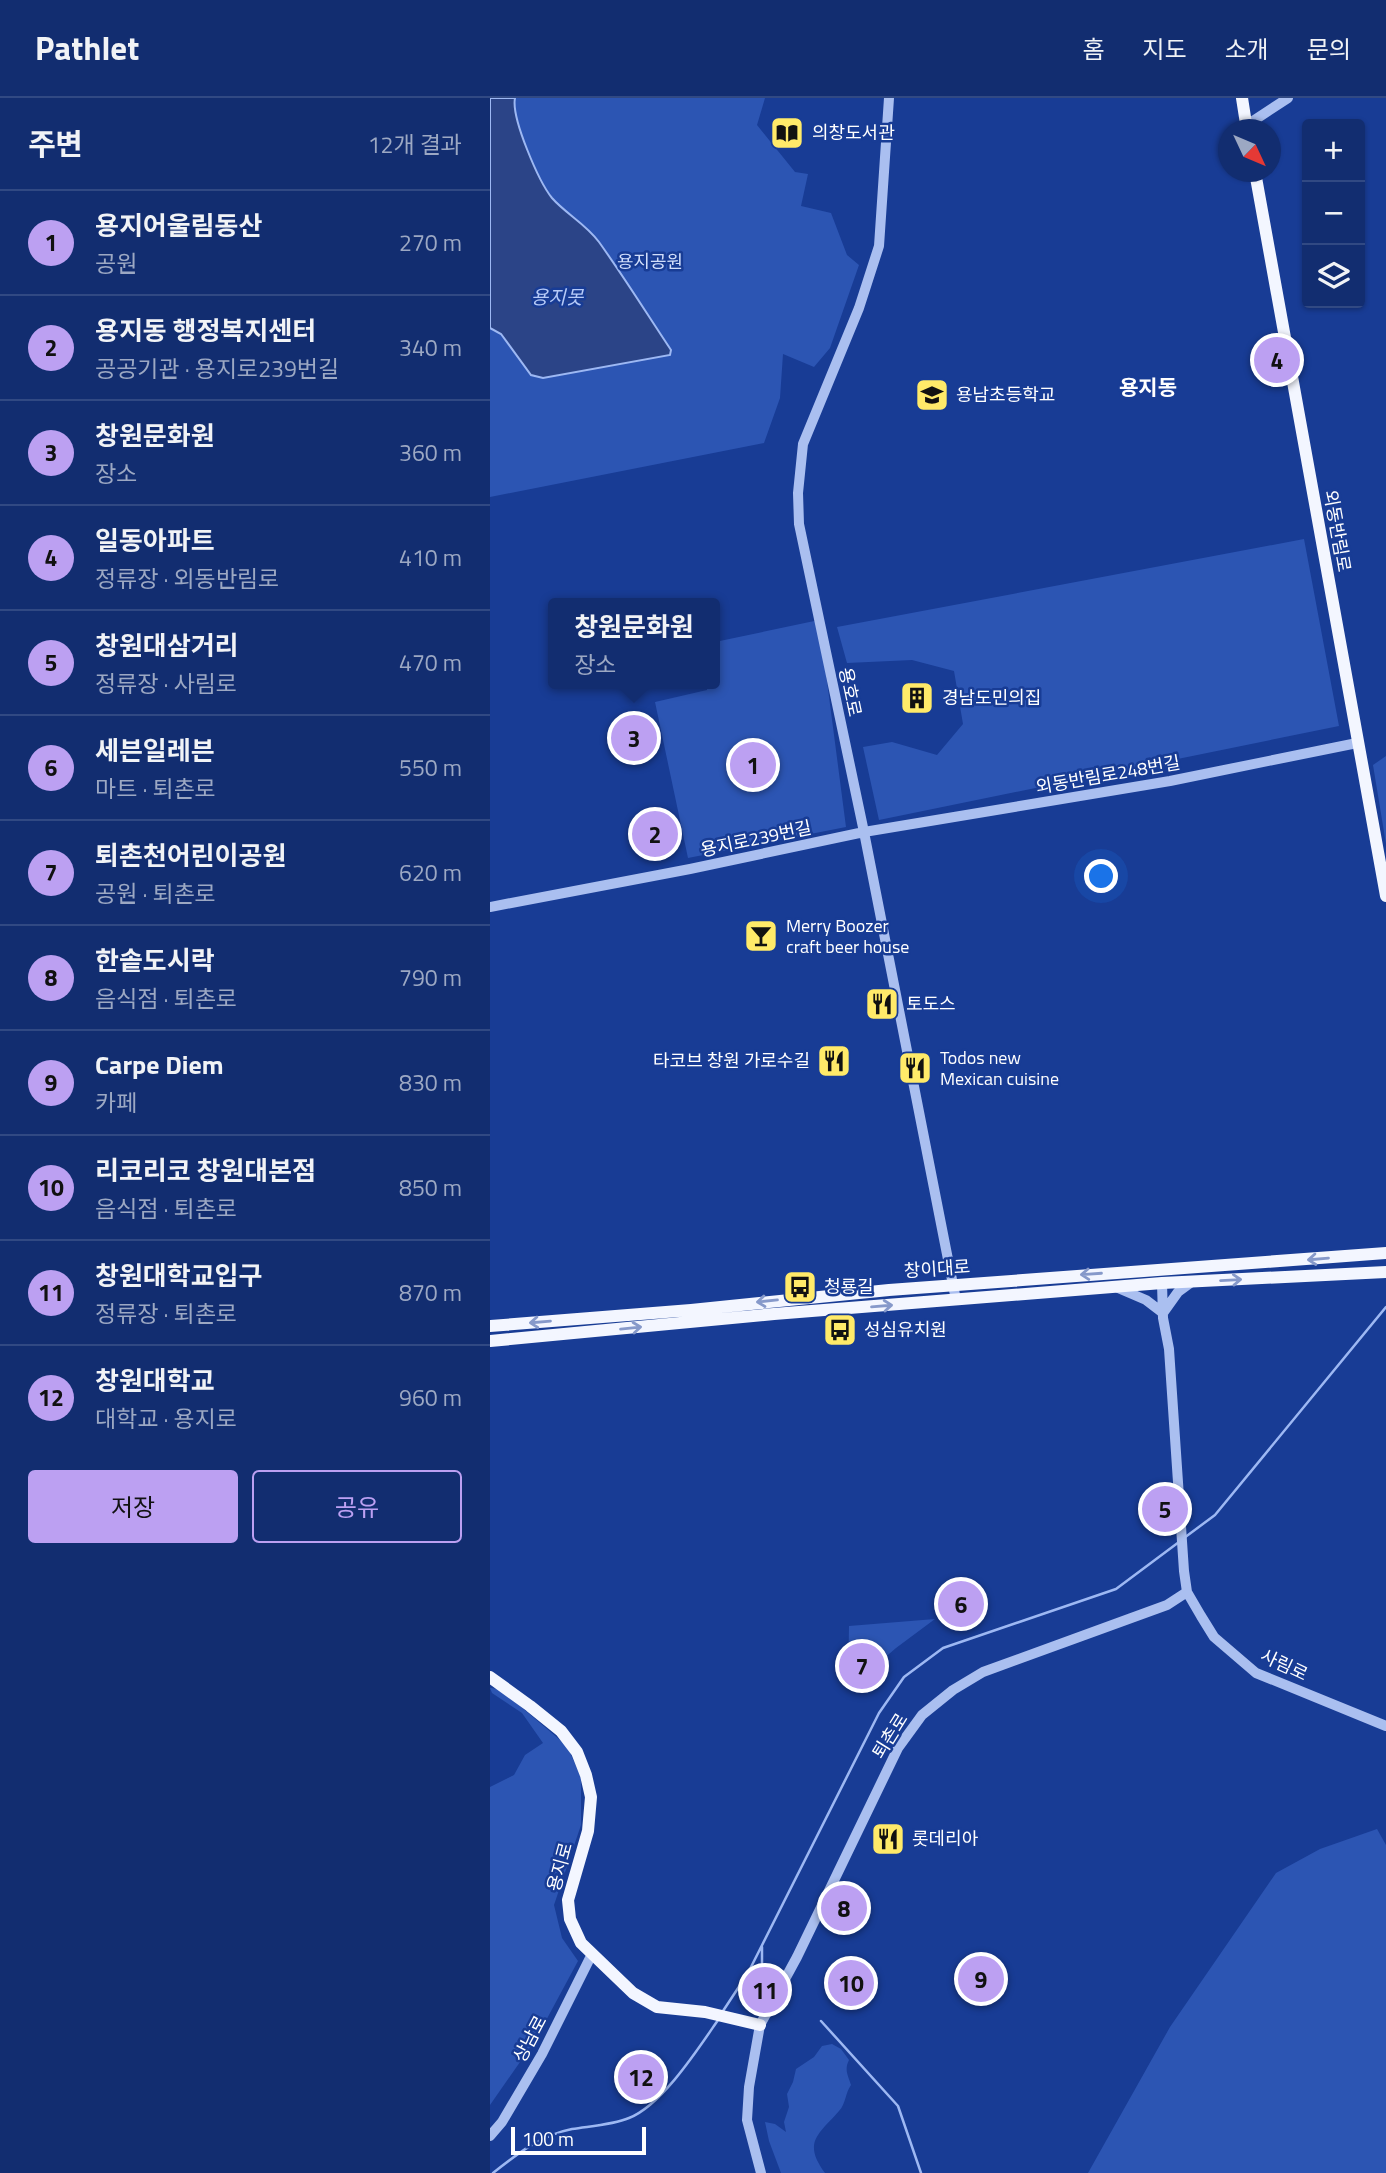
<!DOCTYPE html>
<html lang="ko">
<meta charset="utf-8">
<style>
:root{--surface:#122d70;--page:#1f3978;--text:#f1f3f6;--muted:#9ca8c3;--line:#314983;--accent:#bca0f2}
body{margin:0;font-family:"Titillium Web","Noto Sans KR",sans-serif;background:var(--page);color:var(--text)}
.controls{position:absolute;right:21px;top:21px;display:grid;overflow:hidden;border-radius:7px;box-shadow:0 2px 5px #0004}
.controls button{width:63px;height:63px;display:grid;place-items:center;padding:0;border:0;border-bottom:2px solid var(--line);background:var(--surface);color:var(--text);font:35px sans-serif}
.compass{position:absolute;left:728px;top:21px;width:63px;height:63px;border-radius:50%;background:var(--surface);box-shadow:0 2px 5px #0004;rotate:134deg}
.scale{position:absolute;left:21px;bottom:18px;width:135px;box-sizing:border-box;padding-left:7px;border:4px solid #fff;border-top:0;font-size:19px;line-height:24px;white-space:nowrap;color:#fff;-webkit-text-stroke:5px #183c95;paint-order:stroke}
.you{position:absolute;left:612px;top:779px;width:24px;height:24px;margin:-18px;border:5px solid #fff;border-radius:50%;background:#1a73e8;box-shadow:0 0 0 10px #1a73e833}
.badge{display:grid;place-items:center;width:46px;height:46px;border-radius:50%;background:var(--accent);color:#111;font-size:23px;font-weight:700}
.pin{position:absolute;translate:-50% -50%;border:4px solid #fff;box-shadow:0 2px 7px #0006}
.popup{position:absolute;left:58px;top:500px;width:172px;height:91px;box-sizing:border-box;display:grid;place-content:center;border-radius:7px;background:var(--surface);filter:drop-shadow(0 2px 5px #0005);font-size:23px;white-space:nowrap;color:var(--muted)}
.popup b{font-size:26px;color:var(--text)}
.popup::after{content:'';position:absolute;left:50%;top:100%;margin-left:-14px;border:14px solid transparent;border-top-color:var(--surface)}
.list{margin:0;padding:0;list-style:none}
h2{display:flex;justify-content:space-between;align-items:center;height:91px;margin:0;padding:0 28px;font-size:30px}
h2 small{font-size:23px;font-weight:400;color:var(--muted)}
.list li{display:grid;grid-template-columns:46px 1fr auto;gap:21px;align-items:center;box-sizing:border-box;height:105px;padding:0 28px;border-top:2px solid var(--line)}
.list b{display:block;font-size:26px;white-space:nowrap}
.list p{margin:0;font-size:23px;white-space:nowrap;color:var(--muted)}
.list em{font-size:23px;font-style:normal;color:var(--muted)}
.actions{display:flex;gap:14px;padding:21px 28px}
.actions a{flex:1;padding:16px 0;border:2px solid var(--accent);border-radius:7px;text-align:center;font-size:24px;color:var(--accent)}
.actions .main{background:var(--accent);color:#111}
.icon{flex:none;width:38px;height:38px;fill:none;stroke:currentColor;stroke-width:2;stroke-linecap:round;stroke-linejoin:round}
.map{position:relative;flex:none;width:896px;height:2075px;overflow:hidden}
header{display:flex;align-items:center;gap:42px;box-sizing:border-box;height:98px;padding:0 35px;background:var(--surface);border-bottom:2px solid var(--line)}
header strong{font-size:33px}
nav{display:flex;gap:38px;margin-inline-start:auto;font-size:24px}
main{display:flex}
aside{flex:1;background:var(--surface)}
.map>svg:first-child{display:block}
</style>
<header>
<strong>Pathlet</strong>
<nav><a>홈</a><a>지도</a><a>소개</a><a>문의</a></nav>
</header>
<main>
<aside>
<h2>주변<small>12개 결과</small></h2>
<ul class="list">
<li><span class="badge">1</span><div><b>용지어울림동산</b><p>공원</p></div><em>270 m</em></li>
<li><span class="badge">2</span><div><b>용지동 행정복지센터</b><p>공공기관 · 용지로239번길</p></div><em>340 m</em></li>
<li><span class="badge">3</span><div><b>창원문화원</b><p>장소</p></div><em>360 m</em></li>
<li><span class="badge">4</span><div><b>일동아파트</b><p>정류장 · 외동반림로</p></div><em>410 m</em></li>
<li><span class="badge">5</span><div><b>창원대삼거리</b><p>정류장 · 사림로</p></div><em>470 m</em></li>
<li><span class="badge">6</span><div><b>세븐일레븐</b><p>마트 · 퇴촌로</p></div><em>550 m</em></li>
<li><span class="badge">7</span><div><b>퇴촌천어린이공원</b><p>공원 · 퇴촌로</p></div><em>620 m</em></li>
<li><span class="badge">8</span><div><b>한솥도시락</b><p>음식점 · 퇴촌로</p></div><em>790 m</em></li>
<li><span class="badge">9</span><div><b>Carpe Diem</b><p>카페</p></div><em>830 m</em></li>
<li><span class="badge">10</span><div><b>리코리코 창원대본점</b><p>음식점 · 퇴촌로</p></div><em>850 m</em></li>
<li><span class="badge">11</span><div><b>창원대학교입구</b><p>정류장 · 퇴촌로</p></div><em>870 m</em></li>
<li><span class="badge">12</span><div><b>창원대학교</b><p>대학교 · 용지로</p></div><em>960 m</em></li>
</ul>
<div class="actions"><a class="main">저장</a><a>공유</a></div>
</aside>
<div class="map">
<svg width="896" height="2075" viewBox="0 0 896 2075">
<rect width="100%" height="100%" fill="#183c95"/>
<path fill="#2c55b3" d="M 0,0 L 275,0 L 267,27 L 305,74 L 318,76 L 311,108 L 341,115 L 357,157 L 369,167 L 340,250 L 324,269 L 293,256 L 290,300 L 274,345 L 0,399 Z
M 814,441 L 849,628 L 389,722 L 373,649 L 402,644 L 447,657 L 473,626 L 464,573 L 422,562 L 357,565 L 347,529 Z
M 329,522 L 356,729 L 198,760 L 165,604 L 217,592 L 217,586 L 224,586 L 225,544 Z
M 896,658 L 896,746 L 883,667 Z
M 445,1521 L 406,1550 L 363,1587 L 358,1586 L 359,1528 Z
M 0,1590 L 10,1591 L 77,1648 L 91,1679 L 91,1727 L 64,1807 L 72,1840 L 88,1863 L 46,1941 L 0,2007 L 0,1689 L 24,1677 L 35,1657 L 53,1645 L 32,1615 L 2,1595 Z
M 887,1731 L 896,1747 L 896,2075 L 598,2075 L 680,1929 L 786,1775 L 830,1751 Z
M 342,1946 L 351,1951 L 359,1962 C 354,1972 358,1977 361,1987 C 355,1995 356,2006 349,2013 C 329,2036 312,2044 335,2075 L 291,2075 L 279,2043 L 275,2024 L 285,2026 L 296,2034 L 294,2024 L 299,2009 L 297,1996 L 303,1984 L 306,1971 L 324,1959 L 332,1948 Z"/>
<path fill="#2b4487" stroke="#9db8f3" stroke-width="2" d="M 0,0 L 25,0 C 21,20 49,84 62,100 C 76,116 96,126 109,144 C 134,179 157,216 181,252 L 180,257 L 53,280 L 41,277 L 11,236 L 0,230 Z"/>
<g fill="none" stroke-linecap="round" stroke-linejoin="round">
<path stroke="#9db8f3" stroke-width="2.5" d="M 694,1440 L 725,1417 L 896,1209
M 272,1849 L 272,1872 L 276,1880
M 233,1913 L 258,1875 L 389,1615 L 414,1579 L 453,1550 L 626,1491 L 689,1444
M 331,1923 L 408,2008 L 431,2075
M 3,2075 C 27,2056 51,2037 82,2031 C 101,2028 122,2027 139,2020 C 172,2007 208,1951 228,1922"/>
<path stroke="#aabff0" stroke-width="10" d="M 399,0 L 389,148 L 369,210 L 313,346 L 308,395 L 309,426 L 374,734 L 466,1202
M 757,27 L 798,0
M 0,809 L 200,771 L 374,734 L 680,683 L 867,645
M 672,1185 L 673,1220 L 679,1251 L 694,1473 L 697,1494 L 711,1518 L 724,1539 L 766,1575 L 896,1628
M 628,1190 L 656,1202 L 673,1215
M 673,1215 L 688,1194 L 703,1183
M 0,2038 L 12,2024 L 52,1956 L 102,1856
M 271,2075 L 257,2022 L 259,1989 L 270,1927 L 307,1859 L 408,1650 L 432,1617 L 463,1592 L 493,1574 L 677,1507 L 697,1494"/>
<path stroke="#f3f6ff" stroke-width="12" d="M 752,0 L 757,32
M 765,74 L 896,798
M 0,1228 L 201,1212 L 399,1192 L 896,1155
M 0,1243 L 284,1216 L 672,1185 L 896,1174
M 0,1579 L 40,1608 L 71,1633 L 87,1654 L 96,1677 L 101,1699 L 98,1733 L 78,1802 L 80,1821 L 91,1845 L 143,1895 L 167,1909 L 215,1914 L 270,1927"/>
</g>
<defs><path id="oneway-shaft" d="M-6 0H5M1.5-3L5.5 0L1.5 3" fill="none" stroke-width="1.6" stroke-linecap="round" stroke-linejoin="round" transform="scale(1.75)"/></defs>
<g stroke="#8699ca">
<use href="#oneway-shaft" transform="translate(828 1161) rotate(175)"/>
<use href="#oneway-shaft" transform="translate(601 1176) rotate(176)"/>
<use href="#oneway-shaft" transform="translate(741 1182) rotate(-3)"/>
<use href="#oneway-shaft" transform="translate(277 1203) rotate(174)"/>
<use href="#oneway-shaft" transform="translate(392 1208) rotate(-5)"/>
<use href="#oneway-shaft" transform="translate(50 1224) rotate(175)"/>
<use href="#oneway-shaft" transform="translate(141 1230) rotate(-6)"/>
</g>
<defs>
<symbol id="library-square" viewBox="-11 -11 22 22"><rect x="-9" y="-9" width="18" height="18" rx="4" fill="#ffea69" stroke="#183c95"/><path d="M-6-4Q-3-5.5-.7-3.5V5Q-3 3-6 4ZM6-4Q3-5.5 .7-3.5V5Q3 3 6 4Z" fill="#111"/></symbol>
<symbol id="school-square" viewBox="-11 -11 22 22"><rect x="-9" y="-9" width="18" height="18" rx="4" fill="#ffea69" stroke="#183c95"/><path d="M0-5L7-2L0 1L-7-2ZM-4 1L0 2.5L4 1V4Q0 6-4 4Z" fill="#111"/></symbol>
<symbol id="building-square" viewBox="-11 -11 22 22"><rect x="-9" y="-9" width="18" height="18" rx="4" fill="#ffea69" stroke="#183c95"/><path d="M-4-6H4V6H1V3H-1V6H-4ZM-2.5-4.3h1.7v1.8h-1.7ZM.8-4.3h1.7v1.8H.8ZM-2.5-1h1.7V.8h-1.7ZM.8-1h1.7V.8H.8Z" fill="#111"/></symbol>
<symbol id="bar-square" viewBox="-11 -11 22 22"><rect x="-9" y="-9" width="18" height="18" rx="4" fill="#ffea69" stroke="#183c95"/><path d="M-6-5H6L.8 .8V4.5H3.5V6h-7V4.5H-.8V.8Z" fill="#111"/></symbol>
<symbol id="restaurant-square" viewBox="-11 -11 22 22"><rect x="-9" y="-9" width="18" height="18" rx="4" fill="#ffea69" stroke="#183c95"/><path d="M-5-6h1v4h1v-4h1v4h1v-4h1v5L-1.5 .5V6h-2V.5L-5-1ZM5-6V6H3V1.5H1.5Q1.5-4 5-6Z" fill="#111"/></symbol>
<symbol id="bus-square" viewBox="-11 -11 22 22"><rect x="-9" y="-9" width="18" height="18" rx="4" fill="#ffea69" stroke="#183c95"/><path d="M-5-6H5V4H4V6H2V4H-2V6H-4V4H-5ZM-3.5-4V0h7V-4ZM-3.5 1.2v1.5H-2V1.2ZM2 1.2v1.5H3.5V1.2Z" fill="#111"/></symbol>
</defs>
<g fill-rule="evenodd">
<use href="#library-square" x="278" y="16" width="38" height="38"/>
<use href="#school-square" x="423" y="278" width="38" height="38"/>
<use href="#building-square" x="408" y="581" width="38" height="38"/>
<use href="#bar-square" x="252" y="819" width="38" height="38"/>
<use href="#restaurant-square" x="373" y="887" width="38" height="38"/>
<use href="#restaurant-square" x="325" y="944" width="38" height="38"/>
<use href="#restaurant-square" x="406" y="951" width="38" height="38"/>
<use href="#bus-square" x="291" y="1170" width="38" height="38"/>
<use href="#bus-square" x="331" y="1213" width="38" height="38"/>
<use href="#restaurant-square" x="379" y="1722" width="38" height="38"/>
</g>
<g text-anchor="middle" stroke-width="5" stroke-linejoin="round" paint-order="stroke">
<g font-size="18" fill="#fff" stroke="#183c95" text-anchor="start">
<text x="322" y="41">의창도서관</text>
<text x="466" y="303">용남초등학교</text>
<text x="452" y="606">경남도민의집</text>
<text x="296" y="834">Merry Boozer<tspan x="296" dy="21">craft beer house</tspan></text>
<text x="416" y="912">토도스</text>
<text x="450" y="966">Todos new<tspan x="450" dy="21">Mexican cuisine</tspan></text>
<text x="320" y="969" text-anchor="end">타코브 창원 가로수길</text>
<text x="334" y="1195">청룡길</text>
<text x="374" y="1238">성심유치원</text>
<text x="422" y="1747">롯데리아</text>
</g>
<g font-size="18" fill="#d1defb" stroke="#183c95">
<text x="160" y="170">용지공원</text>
</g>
<g font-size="18" fill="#fff" stroke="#183c95">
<text transform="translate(847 433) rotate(80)" y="6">외동반림로</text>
<text transform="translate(360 594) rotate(78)" y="6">용호로</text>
<text transform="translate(618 677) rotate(-10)" y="6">외동반림로248번길</text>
<text transform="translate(266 741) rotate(-12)" y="6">용지로239번길</text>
<text transform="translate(447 1171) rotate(-4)" y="6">창이대로</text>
<text transform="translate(794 1567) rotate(25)" y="6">사림로</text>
<text transform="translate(400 1638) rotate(-58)" y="6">퇴촌로</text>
<text transform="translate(70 1769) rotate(-75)" y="6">용지로</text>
<text transform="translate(40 1941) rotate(-62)" y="6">상남로</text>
</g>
<g font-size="19" font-style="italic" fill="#b6caf7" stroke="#183c95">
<text x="67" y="206">용지못</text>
</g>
<g font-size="21" font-weight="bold" fill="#fff" stroke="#183c95">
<text x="658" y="297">용지동</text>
</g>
</g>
</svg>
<div class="controls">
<button>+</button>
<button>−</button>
<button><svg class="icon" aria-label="layers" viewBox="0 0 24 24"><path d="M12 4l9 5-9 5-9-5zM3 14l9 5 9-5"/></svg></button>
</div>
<svg class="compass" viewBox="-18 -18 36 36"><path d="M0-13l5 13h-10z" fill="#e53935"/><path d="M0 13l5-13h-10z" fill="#9ca8c3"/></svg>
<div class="scale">100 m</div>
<div class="you"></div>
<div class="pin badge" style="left:263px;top:667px">1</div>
<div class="pin badge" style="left:165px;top:736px">2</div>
<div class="pin badge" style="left:144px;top:640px">3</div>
<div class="popup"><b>창원문화원</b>장소</div>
<div class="pin badge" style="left:787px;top:262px">4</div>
<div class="pin badge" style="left:675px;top:1411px">5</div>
<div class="pin badge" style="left:471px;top:1506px">6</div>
<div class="pin badge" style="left:372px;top:1568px">7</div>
<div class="pin badge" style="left:354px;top:1810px">8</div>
<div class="pin badge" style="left:491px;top:1881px">9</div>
<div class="pin badge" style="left:361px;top:1885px">10</div>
<div class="pin badge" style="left:275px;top:1892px">11</div>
<div class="pin badge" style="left:151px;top:1979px">12</div>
</div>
</main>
